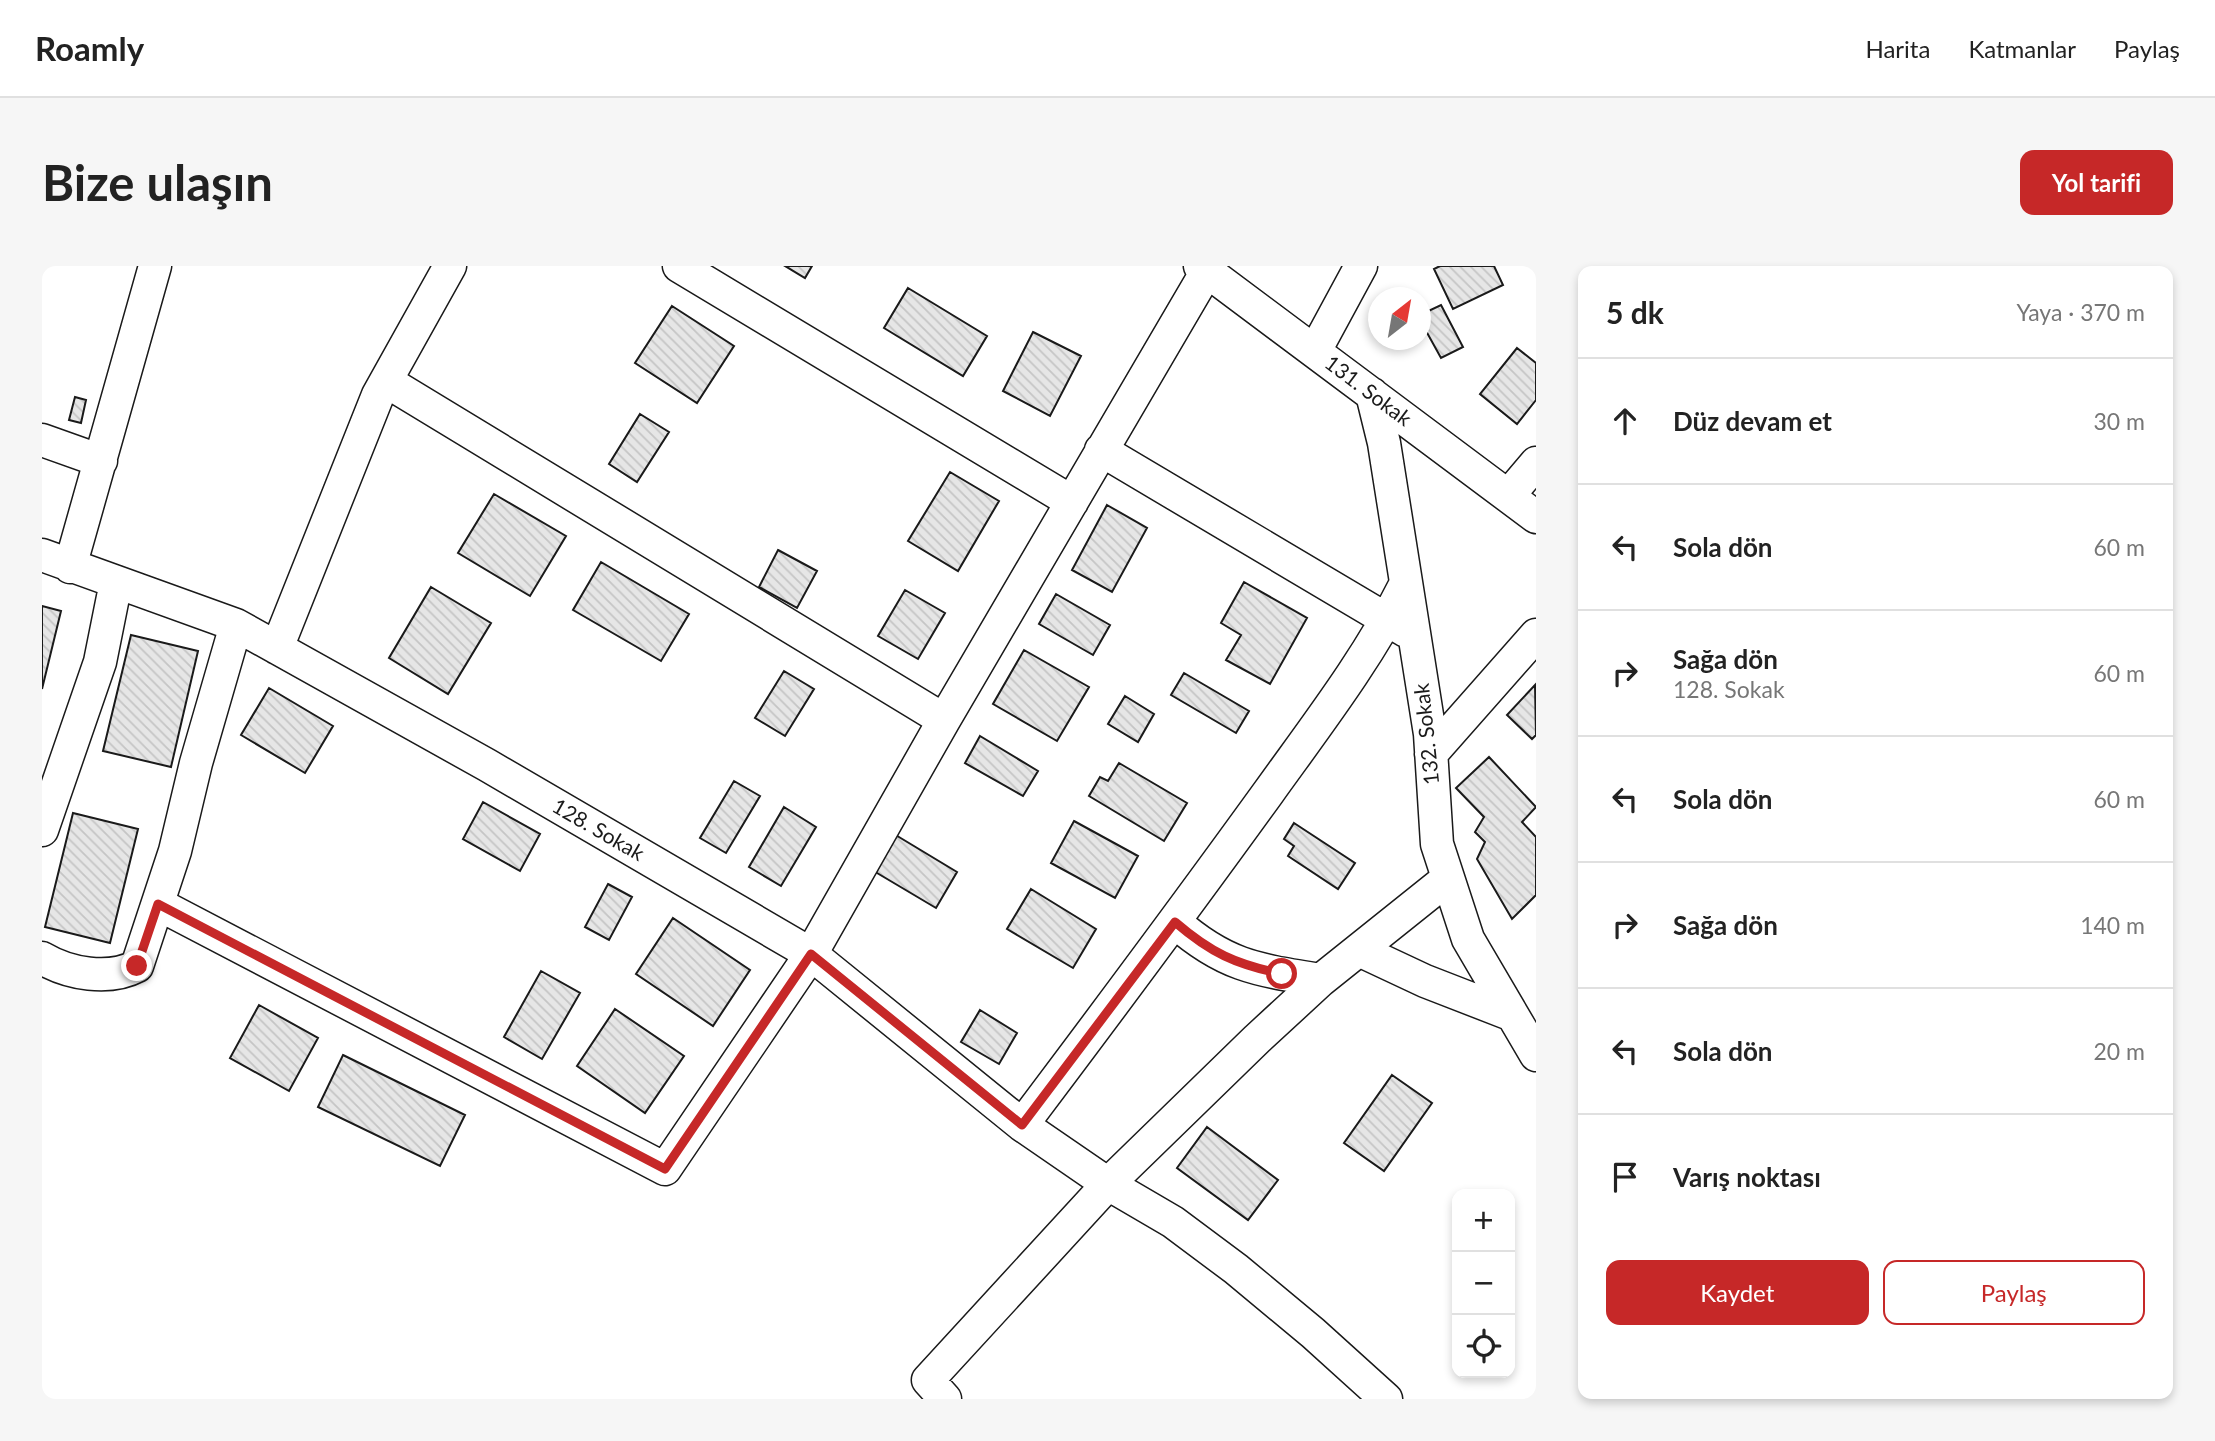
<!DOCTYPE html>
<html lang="tr">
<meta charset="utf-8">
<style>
:root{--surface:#fff;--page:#f6f6f6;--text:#222;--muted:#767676;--line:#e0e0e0;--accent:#c62828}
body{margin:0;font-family:Lato,sans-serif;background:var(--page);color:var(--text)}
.controls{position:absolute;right:21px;bottom:21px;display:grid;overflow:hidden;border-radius:14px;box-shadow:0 4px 10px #0003}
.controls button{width:63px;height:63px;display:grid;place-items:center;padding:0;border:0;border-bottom:2px solid var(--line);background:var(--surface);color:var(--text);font:35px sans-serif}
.compass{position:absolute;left:1326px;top:21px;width:63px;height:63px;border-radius:50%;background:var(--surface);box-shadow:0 4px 10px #0003;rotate:31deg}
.stop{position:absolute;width:21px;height:21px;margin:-16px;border:5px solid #c62828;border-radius:50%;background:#fff}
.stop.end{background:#c62828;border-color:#fff;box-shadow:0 2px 7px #0008}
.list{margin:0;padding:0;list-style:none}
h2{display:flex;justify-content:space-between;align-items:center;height:91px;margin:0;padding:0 28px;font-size:30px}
h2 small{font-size:23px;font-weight:400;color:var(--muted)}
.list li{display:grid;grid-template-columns:46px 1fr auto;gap:21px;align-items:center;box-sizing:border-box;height:126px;padding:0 28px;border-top:2px solid var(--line)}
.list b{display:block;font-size:26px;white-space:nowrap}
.list p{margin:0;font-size:23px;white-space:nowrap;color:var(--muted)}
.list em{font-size:23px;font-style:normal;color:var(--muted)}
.actions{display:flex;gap:14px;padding:21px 28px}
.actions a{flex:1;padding:16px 0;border:2px solid var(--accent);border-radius:14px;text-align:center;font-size:24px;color:var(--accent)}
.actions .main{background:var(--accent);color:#fff}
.icon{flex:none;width:38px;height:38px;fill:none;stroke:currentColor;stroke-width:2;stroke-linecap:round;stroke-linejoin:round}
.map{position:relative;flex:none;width:1494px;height:1133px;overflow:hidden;border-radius:14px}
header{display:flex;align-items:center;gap:42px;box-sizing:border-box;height:98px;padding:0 35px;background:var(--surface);border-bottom:2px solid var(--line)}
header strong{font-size:33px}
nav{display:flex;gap:38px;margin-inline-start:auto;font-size:24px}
.intro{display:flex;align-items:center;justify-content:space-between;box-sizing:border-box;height:168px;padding:0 42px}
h1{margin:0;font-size:49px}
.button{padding:18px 32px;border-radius:14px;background:var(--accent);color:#fff;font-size:24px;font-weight:700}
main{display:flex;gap:42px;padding:0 42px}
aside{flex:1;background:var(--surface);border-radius:14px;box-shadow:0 4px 10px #0003}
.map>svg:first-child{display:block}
</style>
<header>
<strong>Roamly</strong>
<nav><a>Harita</a><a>Katmanlar</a><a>Paylaş</a></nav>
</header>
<div class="intro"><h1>Bize ulaşın</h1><a class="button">Yol tarifi</a></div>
<main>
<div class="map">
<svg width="1494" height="1133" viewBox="0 0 1494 1133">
<defs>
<pattern id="building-back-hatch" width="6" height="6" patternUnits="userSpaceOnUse" patternTransform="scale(1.75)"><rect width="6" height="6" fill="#e6e6e6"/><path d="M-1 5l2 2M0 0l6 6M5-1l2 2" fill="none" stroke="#c5c5c5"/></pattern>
</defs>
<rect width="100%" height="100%" fill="#fff"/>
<path fill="url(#building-back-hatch)" stroke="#1a1a1a" stroke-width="2" d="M 743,0 L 770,0 L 763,12 Z
M 1398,0 L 1452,0 L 1461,19 L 1411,43 L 1392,3 Z
M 866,22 L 945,70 L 921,110 L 842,62 Z
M 1399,39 L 1421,81 L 1399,92 L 1378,54 L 1378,49 Z
M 630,40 L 692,80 L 655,137 L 593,97 Z
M 991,66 L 1039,90 L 1008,150 L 961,125 Z
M 1475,82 L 1494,97 L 1494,134 L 1475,158 L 1438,128 Z
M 33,131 L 44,134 L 39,157 L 27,154 Z
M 598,148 L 627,166 L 595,216 L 567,198 Z
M 908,206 L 957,235 L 916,305 L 866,275 Z
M 452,228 L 524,270 L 488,330 L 416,287 Z
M 1065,239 L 1105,262 L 1070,326 L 1030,304 Z
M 736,284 L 775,305 L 755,342 L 717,321 Z
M 559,296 L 647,348 L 619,395 L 531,344 Z
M 1202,316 L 1265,352 L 1228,418 L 1184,394 L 1199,369 L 1179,357 Z
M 389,321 L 449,357 L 406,428 L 347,392 Z
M 863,324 L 903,347 L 876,393 L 836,370 Z
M 1014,328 L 1068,359 L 1051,389 L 997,358 Z
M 0,340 L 19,345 L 0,423 Z
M 89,369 L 156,385 L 129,501 L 61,485 Z
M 982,384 L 1047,421 L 1015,475 L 951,438 Z
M 742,405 L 772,423 L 743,470 L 713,452 Z
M 1142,407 L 1207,445 L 1194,467 L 1129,429 Z
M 1493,419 L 1494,469 L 1490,473 L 1465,449 Z
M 227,422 L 291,460 L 263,507 L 199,469 Z
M 1083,430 L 1112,448 L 1096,476 L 1066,458 Z
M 938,470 L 996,505 L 981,530 L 923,497 Z
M 1447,491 L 1494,541 L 1480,556 L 1494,571 L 1494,629 L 1470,653 L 1435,593 L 1443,576 L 1433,566 L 1442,551 L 1414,522 Z
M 1077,497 L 1145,537 L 1122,575 L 1047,530 L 1058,511 L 1066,515 Z
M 692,515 L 718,530 L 684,587 L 658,572 Z
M 441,536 L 498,568 L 478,605 L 421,573 Z
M 742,541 L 774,561 L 739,620 L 707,601 Z
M 31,547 L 96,563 L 68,677 L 3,661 Z
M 1032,555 L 1096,590 L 1073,632 L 1009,597 Z
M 1252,557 L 1313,597 L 1296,623 L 1246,590 L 1252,580 L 1242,573 Z
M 852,568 L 915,606 L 894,642 L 830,604 Z
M 566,618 L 590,631 L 567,674 L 543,661 Z
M 989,623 L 1054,663 L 1031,702 L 965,663 Z
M 631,652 L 708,704 L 671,760 L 594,708 Z
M 499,705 L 538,727 L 500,793 L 462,771 Z
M 217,739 L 276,772 L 247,825 L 188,792 Z
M 573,743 L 642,790 L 603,847 L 535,800 Z
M 938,744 L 975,767 L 957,798 L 919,776 Z
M 301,789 L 423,849 L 398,900 L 276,841 Z
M 1350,809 L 1390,837 L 1342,905 L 1302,877 Z
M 1165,861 L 1236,914 L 1206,954 L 1135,902 Z"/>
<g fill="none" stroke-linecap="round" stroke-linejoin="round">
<defs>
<path id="minor" d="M 637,0 L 1030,236
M 1158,0 L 1494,251
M 1273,85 L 1319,0
M 344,115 L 902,454
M 1330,128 L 1342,177 L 1388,468 L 1395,578 L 1426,673 L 1494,789
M 0,174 L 59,195
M 1059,184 L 1364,365
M 1466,230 L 1494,197
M 0,289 L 194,359 L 445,499 L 769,688 L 980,859 L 1066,918 L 1131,956 L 1194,1003 L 1271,1067 L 1344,1133
M 28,301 L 113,0
M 235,382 L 336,129 L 408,0
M 1389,488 L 1494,369
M 0,564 L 58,396 L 74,316
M 116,638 L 623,903 L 769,688 L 902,454 L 1165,5
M 1133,656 C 1183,700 1215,704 1279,714
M 1319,685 L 1383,715 L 1468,748
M 0,692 C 27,708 67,715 95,700 L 133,585 L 154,497 L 194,359
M 980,859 C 1063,749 1145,639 1226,527 C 1274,460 1326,393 1363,319
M 903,1133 L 886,1114 L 1066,918 L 1215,773 L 1279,714 L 1404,614"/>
</defs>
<use href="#minor" stroke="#1a1a1a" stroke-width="35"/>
<use href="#minor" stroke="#fff" stroke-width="32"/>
</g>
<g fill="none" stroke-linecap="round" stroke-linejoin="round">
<path stroke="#c62828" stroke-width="9" d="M 95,700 L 116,638 L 623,903 L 769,688 L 980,859 L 1133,656 C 1169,687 1193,698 1240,708"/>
</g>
<g text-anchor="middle" stroke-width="5" stroke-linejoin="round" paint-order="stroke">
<g font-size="21" fill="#1a1a1a" stroke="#fff">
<text transform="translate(1326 125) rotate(37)" y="7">131. Sokak</text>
<text transform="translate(1385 468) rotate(-96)" y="7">132. Sokak</text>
<text transform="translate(556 564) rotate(30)" y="7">128. Sokak</text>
</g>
</g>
</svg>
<div class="controls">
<button>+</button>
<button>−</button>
<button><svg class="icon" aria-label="locate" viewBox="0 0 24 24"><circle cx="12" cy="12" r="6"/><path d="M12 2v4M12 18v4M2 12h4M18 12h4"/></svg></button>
</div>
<svg class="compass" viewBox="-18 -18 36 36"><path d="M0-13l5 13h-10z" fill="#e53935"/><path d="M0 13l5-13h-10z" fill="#767676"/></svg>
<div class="stop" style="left:1240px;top:708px"></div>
<div class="stop end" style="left:95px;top:700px"></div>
</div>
<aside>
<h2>5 dk<small>Yaya · 370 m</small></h2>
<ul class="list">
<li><svg class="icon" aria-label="ahead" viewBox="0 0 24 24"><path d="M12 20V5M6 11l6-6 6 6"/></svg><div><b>Düz devam et</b></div><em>30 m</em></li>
<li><svg class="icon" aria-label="left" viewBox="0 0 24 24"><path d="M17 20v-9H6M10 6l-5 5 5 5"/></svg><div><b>Sola dön</b></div><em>60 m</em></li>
<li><svg class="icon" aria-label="right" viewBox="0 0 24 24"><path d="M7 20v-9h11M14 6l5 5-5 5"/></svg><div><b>Sağa dön</b><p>128. Sokak</p></div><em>60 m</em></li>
<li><svg class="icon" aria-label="left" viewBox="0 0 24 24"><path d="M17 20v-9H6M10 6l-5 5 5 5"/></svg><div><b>Sola dön</b></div><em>60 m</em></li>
<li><svg class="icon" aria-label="right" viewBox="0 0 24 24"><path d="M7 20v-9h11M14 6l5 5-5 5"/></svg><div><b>Sağa dön</b></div><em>140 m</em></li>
<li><svg class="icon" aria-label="left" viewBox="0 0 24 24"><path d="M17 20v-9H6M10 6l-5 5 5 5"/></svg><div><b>Sola dön</b></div><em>20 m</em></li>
<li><svg class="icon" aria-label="arrive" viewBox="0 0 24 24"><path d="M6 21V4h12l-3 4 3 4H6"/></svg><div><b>Varış noktası</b></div></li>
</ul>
<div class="actions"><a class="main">Kaydet</a><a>Paylaş</a></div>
</aside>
</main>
